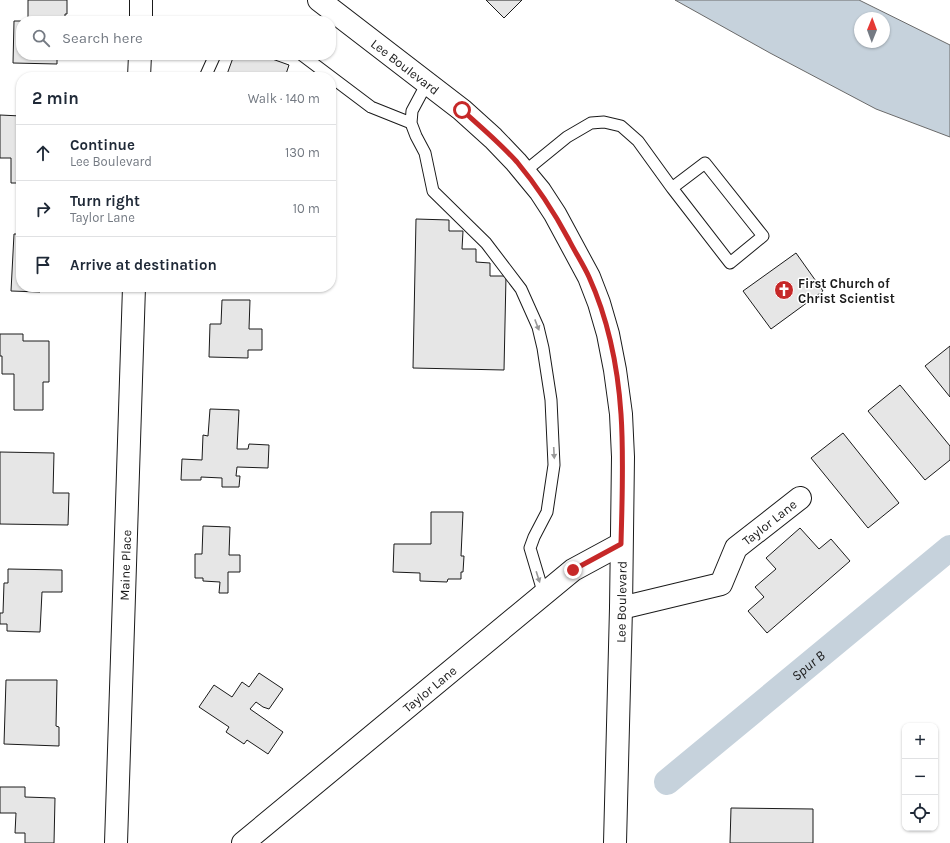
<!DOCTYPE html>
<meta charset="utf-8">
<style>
:root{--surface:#fff;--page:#f6f6f7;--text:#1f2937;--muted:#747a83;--line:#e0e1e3}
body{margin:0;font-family:Karla,sans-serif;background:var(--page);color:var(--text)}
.controls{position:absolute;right:12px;bottom:12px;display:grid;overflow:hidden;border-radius:8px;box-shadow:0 1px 3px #0004}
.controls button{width:36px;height:36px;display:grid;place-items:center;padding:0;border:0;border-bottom:1px solid var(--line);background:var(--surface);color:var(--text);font:20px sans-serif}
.compass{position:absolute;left:854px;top:12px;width:36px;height:36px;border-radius:50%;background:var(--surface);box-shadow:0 1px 3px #0004;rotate:1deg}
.stop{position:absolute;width:12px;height:12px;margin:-9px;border:3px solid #c62828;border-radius:50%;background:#fff}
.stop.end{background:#c62828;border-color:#fff;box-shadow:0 1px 4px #0008}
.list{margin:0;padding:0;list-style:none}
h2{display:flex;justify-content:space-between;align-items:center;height:52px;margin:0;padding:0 16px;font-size:17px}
h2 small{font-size:13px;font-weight:400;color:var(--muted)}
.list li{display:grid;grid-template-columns:26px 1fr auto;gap:12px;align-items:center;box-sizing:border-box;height:56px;padding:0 16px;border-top:1px solid var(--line)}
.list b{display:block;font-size:15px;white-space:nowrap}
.list p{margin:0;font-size:13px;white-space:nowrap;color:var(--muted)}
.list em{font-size:13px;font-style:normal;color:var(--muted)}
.icon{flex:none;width:22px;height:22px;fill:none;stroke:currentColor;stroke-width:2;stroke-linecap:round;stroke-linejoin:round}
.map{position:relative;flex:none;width:950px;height:843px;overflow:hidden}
.search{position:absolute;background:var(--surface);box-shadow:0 1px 3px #0004;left:16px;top:16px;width:320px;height:44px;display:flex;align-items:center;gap:10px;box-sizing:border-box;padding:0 14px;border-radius:16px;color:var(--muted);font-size:15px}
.panel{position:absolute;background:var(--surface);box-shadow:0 1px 3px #0004;left:16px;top:72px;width:320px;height:220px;border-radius:16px}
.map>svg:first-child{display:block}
</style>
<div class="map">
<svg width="950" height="843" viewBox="0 0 950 843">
<rect width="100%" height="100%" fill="#fff"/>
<path fill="#c6d2dc" stroke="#6a6a6a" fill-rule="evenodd" d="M 675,0 L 859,0 L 950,45 L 950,137 L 876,109 L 770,53 ZM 860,18 L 884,18 L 884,42 L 860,42 Z"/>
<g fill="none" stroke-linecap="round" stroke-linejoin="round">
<path stroke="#c6d2dc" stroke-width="26" id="s1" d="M 667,782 L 950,548"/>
</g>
<path fill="#e6e6e6" stroke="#1a1a1a" d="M 28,0 L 67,0 L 67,14 L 65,14 L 65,21 L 28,21 Z
M 486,0 L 522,0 L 504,18 Z
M 14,21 L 21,21 L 21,55 L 57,55 L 57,64 L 13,63 Z
M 234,55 L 261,55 L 289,65 L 285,77 L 226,77 Z
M 0,115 L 21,116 L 21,183 L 11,183 L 11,158 L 0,158 Z
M 416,219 L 449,220 L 449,231 L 463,231 L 462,249 L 476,249 L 476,262 L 490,263 L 490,276 L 506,276 L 504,370 L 413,368 Z
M 14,234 L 21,234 L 21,287 L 40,287 L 40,292 L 11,291 Z
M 796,253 L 823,291 L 771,329 L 743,291 Z
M 222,300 L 250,300 L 249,329 L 262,329 L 262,350 L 248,350 L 248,358 L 209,357 L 210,324 L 221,324 Z
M 0,334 L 23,334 L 23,341 L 49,341 L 49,382 L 43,382 L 43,410 L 14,410 L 14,374 L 2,374 L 2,356 L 0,356 Z
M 950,346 L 950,397 L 925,366 Z
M 900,385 L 950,446 L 950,460 L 925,480 L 868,411 Z
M 210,409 L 239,410 L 237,449 L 248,449 L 249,444 L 269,445 L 268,468 L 237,467 L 236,476 L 240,476 L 239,487 L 222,487 L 222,478 L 201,477 L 201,480 L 181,480 L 182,459 L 202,460 L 203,435 L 208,436 Z
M 843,433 L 899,503 L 868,528 L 811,458 Z
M 0,452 L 54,453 L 53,493 L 69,493 L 68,525 L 0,524 Z
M 431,512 L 463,512 L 461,556 L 464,556 L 463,572 L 461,572 L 461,579 L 448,579 L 447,582 L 420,581 L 420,573 L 393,572 L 394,544 L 431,544 Z
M 203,526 L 230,527 L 229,555 L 240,555 L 240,572 L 228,572 L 228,593 L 219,593 L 220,582 L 203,581 L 203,578 L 195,578 L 195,554 L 202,554 Z
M 800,528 L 819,549 L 831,539 L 850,561 L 767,633 L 748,611 L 764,597 L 755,587 L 776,569 L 766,558 Z
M 8,569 L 62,570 L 62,592 L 42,592 L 40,632 L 7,631 L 7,624 L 0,624 L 0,613 L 3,613 L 4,583 L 8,583 Z
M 259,673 L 283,689 L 269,709 L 263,707 L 256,702 L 250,709 L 283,732 L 268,754 L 247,740 L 244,744 L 226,732 L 229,727 L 199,707 L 214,685 L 232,697 L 242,682 L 249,687 Z
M 6,680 L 57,680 L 56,726 L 59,727 L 59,746 L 4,744 Z
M 0,787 L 25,787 L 25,797 L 55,798 L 54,843 L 25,843 L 25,833 L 15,833 L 16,813 L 0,813 Z
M 731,808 L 813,809 L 813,843 L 730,843 Z"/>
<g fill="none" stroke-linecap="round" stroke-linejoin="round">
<defs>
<path id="lane" d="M 302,55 L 371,107 L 411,123
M 205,77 L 215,55
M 427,83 L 412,111 L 411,123 L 416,136 L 425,153 L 433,191 L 486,243 L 521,289 L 538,327 L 543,348 L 551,400 L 554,465 L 547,512 L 534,537 L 530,548 L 544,595
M 524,172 L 567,137 L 591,123 L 604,122 L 621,126 L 638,141 L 672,188 L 730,263 L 763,236 L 705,163 L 672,188"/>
<g id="street">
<path d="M 141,21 L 141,0"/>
<path d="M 139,77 L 140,55"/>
<path id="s2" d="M 621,608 L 721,584 L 736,548 L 800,498"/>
<path id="s3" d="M 116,843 L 134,287"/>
<path id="s4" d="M 243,843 L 573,570 L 621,544"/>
</g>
<g id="secondary">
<path id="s5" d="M 319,0 L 462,110 L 493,138 L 516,162 L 540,191 L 555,214 L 589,277 L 599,303 L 608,334 L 615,370 L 621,414 L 623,457 L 621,608 L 615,843"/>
</g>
</defs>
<use href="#lane" stroke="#1a1a1a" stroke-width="13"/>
<use href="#street" stroke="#1a1a1a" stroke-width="24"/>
<use href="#secondary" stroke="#1a1a1a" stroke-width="24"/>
<use href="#lane" stroke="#fff" stroke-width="11"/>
<use href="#street" stroke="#fff" stroke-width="22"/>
<use href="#secondary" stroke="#fff" stroke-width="22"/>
</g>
<defs><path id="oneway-solid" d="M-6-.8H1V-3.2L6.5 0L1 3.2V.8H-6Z"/></defs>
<g fill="#989898">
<use href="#oneway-solid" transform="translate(537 325) rotate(69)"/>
<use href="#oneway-solid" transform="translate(554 453) rotate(87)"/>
<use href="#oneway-solid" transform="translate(538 577) rotate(72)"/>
</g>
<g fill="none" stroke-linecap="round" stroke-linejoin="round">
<path stroke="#c62828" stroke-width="5" d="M 462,110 C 481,127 500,143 517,162 C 537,186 554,212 569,240 C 575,252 583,264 589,277 C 608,319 618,369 621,414 C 624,458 622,501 621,544 L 573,570"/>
</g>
<defs>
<symbol id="church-disc" viewBox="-11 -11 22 22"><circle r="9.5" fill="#c62828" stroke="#fff"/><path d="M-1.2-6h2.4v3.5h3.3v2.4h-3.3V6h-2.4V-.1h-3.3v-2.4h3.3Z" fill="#fff"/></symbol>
</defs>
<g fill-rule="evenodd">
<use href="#church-disc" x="773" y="279" width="22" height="22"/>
</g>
<g text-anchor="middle" stroke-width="3" stroke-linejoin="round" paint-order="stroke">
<g font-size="13" fill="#1a1a1a" stroke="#fff">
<text dy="5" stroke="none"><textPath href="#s5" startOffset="109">Lee Boulevard</textPath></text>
<text dy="5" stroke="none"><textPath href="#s2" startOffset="184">Taylor Lane</textPath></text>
<text dy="5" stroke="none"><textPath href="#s3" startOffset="278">Maine Place</textPath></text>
<text transform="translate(621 602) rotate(-89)" y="5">Lee Boulevard</text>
<text dy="5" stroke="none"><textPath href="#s4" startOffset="242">Taylor Lane</textPath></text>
</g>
<g font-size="13" font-weight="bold" fill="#1a1a1a" stroke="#fff" text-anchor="start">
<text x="798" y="288">First Church of<tspan x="798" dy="15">Christ Scientist</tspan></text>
</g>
<g font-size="14" font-style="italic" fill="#1a1a1a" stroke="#fff">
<text dy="5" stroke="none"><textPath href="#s1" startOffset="183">Spur B</textPath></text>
</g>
</g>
</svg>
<div class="controls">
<button>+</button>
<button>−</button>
<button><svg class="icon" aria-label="locate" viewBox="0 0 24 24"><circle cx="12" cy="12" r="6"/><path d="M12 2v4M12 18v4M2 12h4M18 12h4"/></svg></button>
</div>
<svg class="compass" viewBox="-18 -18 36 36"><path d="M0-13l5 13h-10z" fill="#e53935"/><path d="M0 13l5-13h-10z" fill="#747a83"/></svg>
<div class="stop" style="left:462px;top:110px"></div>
<div class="stop end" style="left:573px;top:570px"></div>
<div class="search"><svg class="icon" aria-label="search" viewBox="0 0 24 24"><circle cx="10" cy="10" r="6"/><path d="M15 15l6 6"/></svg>Search here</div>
<section class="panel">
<h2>2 min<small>Walk · 140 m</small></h2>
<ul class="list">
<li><svg class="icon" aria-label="ahead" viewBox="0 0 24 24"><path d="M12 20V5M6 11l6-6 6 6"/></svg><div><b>Continue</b><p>Lee Boulevard</p></div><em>130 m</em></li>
<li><svg class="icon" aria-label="right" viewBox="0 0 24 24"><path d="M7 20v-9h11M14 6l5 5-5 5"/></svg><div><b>Turn right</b><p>Taylor Lane</p></div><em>10 m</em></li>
<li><svg class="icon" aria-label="arrive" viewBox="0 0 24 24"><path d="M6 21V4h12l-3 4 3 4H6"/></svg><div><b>Arrive at destination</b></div></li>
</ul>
</section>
</div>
